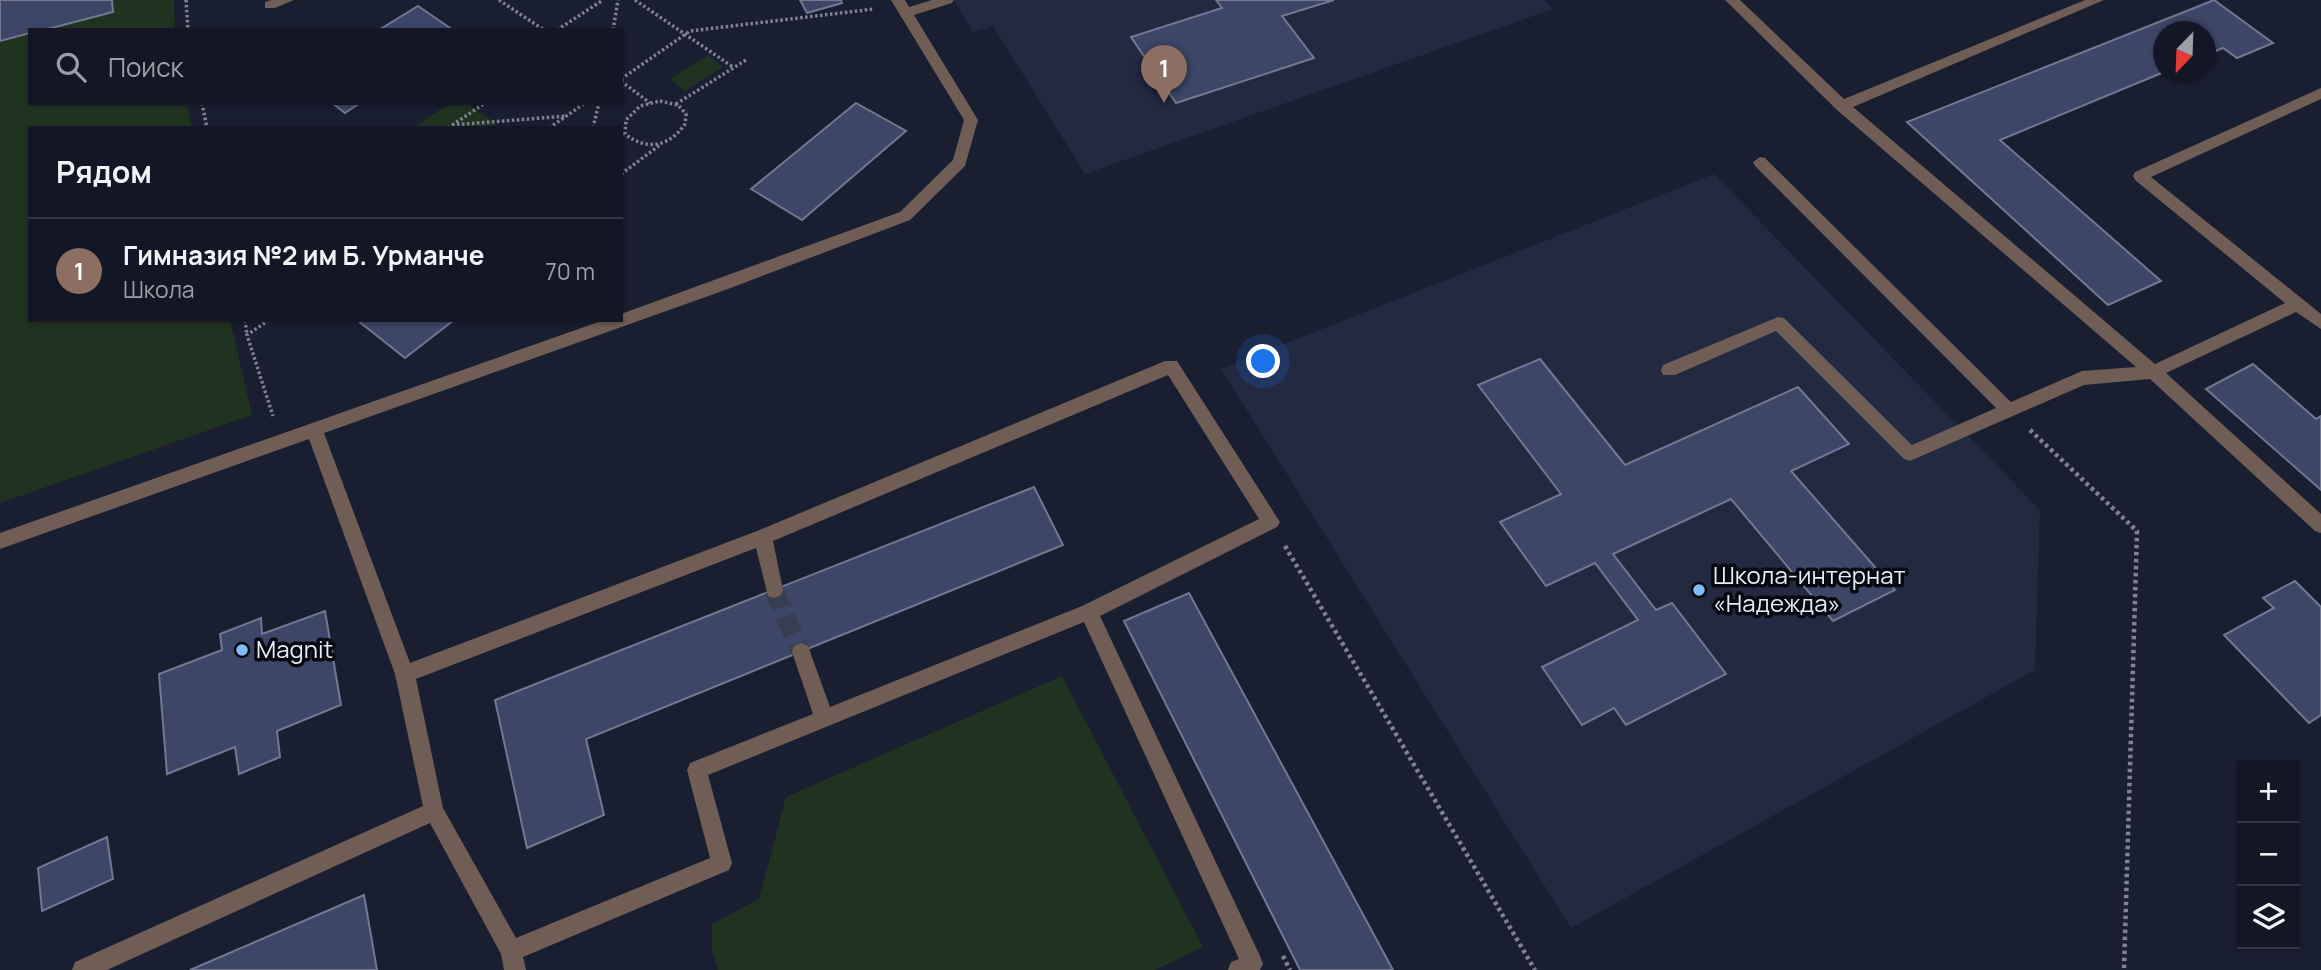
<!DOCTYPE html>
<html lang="ru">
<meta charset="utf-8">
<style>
:root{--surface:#131625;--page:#202332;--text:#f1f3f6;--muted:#9d9fa7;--line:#323542;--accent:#8c9099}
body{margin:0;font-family:Manrope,sans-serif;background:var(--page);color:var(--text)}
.controls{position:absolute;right:21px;bottom:21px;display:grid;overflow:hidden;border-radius:0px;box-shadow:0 2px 5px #0004}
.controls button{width:63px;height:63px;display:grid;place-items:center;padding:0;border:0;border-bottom:2px solid var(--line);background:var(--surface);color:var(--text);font:35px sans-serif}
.compass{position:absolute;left:2153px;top:21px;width:63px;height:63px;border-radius:50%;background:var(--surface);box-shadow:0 2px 5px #0004;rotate:203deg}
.you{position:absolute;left:1264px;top:362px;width:24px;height:24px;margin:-18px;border:5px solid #fff;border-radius:50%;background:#1a73e8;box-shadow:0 0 0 10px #1a73e833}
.badge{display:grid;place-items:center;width:46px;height:46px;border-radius:50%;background:var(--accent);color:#fff;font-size:23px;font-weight:700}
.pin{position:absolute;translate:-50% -58px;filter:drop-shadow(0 2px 4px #0008)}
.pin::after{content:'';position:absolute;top:37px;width:24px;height:21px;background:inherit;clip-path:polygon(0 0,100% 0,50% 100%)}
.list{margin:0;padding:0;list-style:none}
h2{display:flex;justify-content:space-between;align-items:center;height:91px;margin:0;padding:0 28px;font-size:30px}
h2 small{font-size:23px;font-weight:400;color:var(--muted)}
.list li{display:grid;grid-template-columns:46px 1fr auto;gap:21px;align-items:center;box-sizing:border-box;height:105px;padding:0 28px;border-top:2px solid var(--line)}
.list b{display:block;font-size:26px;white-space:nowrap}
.list p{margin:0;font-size:23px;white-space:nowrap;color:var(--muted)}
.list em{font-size:23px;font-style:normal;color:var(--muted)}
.icon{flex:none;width:38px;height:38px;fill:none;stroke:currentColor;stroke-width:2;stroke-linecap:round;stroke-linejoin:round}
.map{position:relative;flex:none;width:2321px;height:970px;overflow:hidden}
.search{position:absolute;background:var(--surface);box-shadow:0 2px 5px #0004;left:28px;top:28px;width:595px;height:77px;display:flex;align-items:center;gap:18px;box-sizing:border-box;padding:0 24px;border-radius:0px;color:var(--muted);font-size:26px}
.panel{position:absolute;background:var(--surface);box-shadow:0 2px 5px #0004;left:28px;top:126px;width:595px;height:196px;border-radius:0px}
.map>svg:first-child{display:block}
</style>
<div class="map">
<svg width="2321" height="970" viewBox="0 0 2321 970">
<rect width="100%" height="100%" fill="#191e31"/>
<path fill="#222941" d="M 954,0 L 1544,0 L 1553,9 L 1085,174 L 993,26 L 973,32 Z
M 1714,174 L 2040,510 L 2035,670 L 1571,928 L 1221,369 Z"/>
<path fill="#203321" d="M 0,0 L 174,0 L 175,30 L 30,30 L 30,103 L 187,103 L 192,128 L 30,128 L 30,320 L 230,320 L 252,415 L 0,503 Z
M 708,55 L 723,67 L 685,91 L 670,79 Z
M 450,103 L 467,103 L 497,124 L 492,128 L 413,128 Z
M 1062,676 L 1203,947 L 1155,970 L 718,970 L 712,950 L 712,924 L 759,899 L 786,797 Z"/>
<path fill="#3d4667" stroke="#71788f" stroke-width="2" d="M 0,0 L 112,0 L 113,12 L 44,30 L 30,30 L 30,33 L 0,41 Z
M 800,0 L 841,0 L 842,3 L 807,13 Z
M 1216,0 L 1334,0 L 1282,16 L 1314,58 L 1176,103 L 1131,37 L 1222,8 Z
M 2214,0 L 2273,43 L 2237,58 L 2223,48 L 2206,55 L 2206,32 L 2164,32 L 2164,72 L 2000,140 L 2161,281 L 2108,305 L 1907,122 Z
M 418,6 L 453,30 L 379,30 Z
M 332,103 L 360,103 L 345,113 Z
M 856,103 L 906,131 L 802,220 L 751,189 Z
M 357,320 L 454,320 L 405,358 Z
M 1540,359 L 1625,465 L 1798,387 L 1849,444 L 1791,471 L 1895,590 L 1833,621 L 1731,499 L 1613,554 L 1656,610 L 1672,603 L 1726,674 L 1626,725 L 1614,708 L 1582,725 L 1542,667 L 1638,620 L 1595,563 L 1546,586 L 1500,522 L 1561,494 L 1478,385 Z
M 2253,364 L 2316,419 L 2321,416 L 2321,490 L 2206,389 Z
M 1034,487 L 1063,545 L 586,739 L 604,815 L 527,848 L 495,700 Z
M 2295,581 L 2321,607 L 2321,715 L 2309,723 L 2224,635 L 2274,608 L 2263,598 Z
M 1189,593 L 1393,970 L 1300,970 L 1124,621 Z
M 325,611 L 341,705 L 277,731 L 280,757 L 239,774 L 235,747 L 167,774 L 159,674 L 222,650 L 220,634 L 261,618 L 262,634 Z
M 107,837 L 113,879 L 42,911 L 38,868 Z
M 364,895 L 377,970 L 190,970 Z"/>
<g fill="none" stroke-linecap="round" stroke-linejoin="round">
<path stroke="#383d4f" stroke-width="19" stroke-dasharray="19 10" stroke-linecap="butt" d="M 774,590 L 801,652"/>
<path stroke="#7e8292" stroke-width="3.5" stroke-dasharray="2.5 2.5" stroke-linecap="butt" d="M 186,0 L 188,30
M 499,0 L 544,30
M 635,0 L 733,67
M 557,30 L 603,0
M 613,30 L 618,0
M 621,79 L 690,31 L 874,9
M 621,81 L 650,103
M 660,101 L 678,105 L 686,114 L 685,124 C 669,147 647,151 625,134 L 626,120 L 640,106 Z
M 202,103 L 207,128
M 676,104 L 746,60
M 452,125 L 567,116
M 448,128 L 485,103
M 549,128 L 585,103
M 593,128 L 599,103
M 621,174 L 660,145
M 245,320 L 247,335
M 269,320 L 247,335 L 273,416"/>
<path stroke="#7e8292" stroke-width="4.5" stroke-dasharray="3.5 3.5" stroke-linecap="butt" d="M 2030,430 L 2137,531 L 2124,970
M 1285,546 L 1535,970
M 1283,956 L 1290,970"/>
<path fill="#6f5d56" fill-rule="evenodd" d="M 271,0 L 294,0 L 275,8 L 265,8 L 265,2 Z
M 891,0 L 905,0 L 909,7 L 932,0 L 954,0 L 952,3 L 914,15 L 978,120 L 965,166 L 910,220 L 728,289 L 324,433 L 410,663 L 757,531 L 1165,361 L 1177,361 L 1280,522 L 1277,527 L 1100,616 L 1260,956 L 1263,964 L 1260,970 L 1228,970 L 1231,962 L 1239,959 L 1084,622 L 708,775 L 732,863 L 729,870 L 523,957 L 526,970 L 504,970 L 501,954 L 430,823 L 107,970 L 72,970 L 75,962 L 423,806 L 395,674 L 309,439 L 0,549 L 0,533 L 604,320 L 621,320 L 621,314 L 900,212 L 953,160 L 964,120 ZM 1168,375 L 1259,519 L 1082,606 L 830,707 L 808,646 L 801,643 L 794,646 L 792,652 L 813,714 L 690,763 L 687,770 L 710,858 L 516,938 L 443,808 L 416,679 L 756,548 L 768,596 L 774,598 L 780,596 L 783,590 L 773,541 Z
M 1725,0 L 1740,0 L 1844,99 L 2085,0 L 2104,0 L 1853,107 L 2155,364 L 2285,303 L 2135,180 L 2133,176 L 2135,172 L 2321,88 L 2321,99 L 2151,177 L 2321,314 L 2321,329 L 2296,312 L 2166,373 L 2321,514 L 2321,533 L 2315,531 L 2150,379 L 2084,385 L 1910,461 L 1904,459 L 1776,331 L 1675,375 L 1663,375 L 1661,370 L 1663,365 L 1778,317 L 1784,318 L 1912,445 L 1996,408 L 1755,166 L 1753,162 L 1760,157 L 1765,158 L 2011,402 L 2082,371 L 2136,367 L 1837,110 Z"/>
</g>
<g fill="#80bdfa" stroke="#070911" stroke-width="2.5">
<circle cx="1699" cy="590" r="7"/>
<circle cx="242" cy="650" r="7"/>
</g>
<g text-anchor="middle" stroke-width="7" stroke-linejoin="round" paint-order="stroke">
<g font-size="24" fill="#e7ebf8" stroke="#070911" text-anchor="start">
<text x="1713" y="584">Школа-интернат<tspan x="1713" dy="28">«Надежда»</tspan></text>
<text x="256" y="658">Magnit</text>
</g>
</g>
</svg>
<div class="controls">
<button>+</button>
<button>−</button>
<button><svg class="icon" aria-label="layers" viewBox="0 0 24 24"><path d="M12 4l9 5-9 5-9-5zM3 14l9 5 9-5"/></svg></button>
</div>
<svg class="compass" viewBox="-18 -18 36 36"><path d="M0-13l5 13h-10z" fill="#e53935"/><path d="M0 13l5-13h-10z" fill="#9d9fa7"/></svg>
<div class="you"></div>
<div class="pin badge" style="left:1164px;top:103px;background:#8d6e63">1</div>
<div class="search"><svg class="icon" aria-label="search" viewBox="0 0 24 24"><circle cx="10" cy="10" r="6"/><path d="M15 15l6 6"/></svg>Поиск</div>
<section class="panel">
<h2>Рядом<small></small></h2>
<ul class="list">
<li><span class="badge" style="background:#8d6e63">1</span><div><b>Гимназия №2 им Б. Урманче</b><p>Школа</p></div><em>70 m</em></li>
</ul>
</section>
</div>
